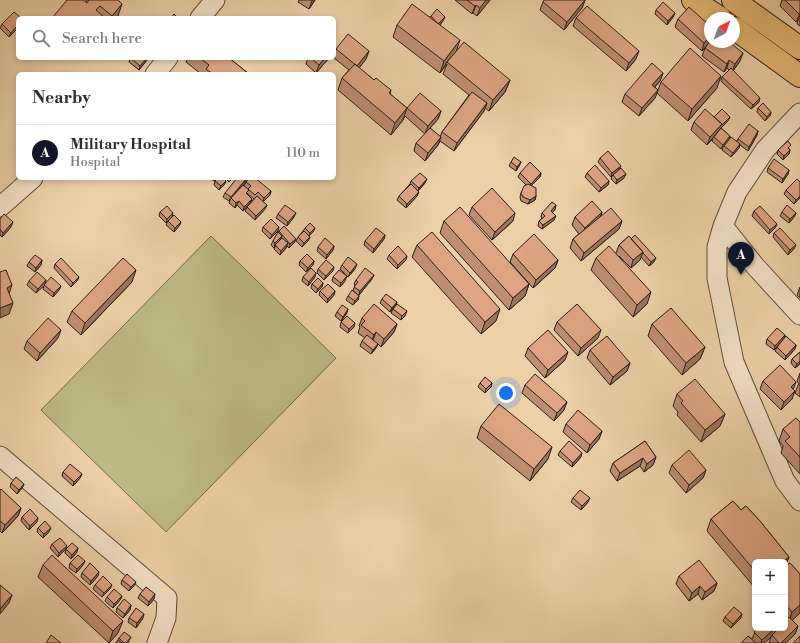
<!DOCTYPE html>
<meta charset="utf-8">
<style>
:root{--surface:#fff;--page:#f2f2f3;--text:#2b2b33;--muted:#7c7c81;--line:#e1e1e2;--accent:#111827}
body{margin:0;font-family:"Libre Bodoni",serif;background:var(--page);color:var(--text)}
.controls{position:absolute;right:12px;bottom:12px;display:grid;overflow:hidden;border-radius:6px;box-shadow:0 2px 6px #0003}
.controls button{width:36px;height:36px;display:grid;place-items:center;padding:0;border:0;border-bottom:1px solid var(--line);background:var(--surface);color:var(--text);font:20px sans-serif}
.compass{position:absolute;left:704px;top:12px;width:36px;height:36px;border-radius:50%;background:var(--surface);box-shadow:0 2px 6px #0003;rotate:41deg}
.you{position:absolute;left:506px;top:393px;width:14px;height:14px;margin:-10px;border:3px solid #fff;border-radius:50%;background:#1a73e8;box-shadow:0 0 0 6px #1a73e833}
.badge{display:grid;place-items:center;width:26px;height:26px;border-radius:50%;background:var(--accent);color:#fff;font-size:13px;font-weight:700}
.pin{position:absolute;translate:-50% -33px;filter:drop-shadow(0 1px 2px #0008)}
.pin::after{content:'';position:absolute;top:21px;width:14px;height:12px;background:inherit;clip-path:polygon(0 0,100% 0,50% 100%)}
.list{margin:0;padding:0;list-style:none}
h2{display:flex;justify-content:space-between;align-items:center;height:52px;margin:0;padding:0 16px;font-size:17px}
h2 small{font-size:13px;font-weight:400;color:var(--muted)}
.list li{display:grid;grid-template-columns:26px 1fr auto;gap:12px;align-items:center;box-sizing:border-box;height:56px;padding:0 16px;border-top:1px solid var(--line)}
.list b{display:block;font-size:15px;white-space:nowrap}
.list p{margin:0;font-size:13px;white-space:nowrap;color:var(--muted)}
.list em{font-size:13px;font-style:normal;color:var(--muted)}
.icon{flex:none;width:22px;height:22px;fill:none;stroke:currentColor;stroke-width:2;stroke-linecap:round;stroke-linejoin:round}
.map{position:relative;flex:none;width:800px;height:643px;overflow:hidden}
.search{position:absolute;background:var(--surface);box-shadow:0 2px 6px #0003;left:16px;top:16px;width:320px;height:44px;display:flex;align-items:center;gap:10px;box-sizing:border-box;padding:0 14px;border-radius:6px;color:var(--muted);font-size:15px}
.panel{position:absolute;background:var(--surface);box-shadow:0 2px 6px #0003;left:16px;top:72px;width:320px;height:108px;border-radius:6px}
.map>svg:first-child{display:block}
</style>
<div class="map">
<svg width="800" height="643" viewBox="0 0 800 643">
<rect width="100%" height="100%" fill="#edd0a8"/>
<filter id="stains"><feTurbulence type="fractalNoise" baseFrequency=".005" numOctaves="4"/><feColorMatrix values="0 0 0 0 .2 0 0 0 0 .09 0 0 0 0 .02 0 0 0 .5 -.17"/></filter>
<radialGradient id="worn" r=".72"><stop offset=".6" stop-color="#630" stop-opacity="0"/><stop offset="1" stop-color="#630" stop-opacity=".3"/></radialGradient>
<path fill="#beb983" stroke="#746b4e" d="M 211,236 L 336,358 L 166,532 L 41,410 Z"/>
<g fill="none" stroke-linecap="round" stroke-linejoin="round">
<defs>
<path id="minor" d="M 200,18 L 215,0
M 155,74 L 168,58
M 800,113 L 765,150 L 737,192 L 723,226 L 717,247 L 717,278 L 734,362 L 785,481 L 800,501
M 0,207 L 33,178
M 723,226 L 755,266 L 800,315
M 0,456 L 167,598 L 166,618 L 157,643"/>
<path id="major" d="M 693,0 L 720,18
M 733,0 L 800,48
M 734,28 L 800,76"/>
</defs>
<use href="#minor" stroke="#5a4a3c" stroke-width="21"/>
<use href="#major" stroke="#291d18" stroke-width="24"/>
<use href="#minor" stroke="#f3e0c6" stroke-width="19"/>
<use href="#major" stroke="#e6b874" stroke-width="22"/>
</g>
<path fill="#be8e71" stroke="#291d18" d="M 86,0 L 118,0 L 118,16 L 116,18 L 52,18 L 53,17 L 86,2 Z
M 299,0 L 315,0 L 309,9 L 298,2 Z
M 455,0 L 490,0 L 477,16 L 473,13 L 472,14 Z
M 585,0 L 582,8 L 564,30 L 540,10 L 543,2 Z
M 782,0 L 800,0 L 800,26 L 797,24 L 798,20 L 796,22 L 780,6 Z
M 656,10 L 675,13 L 673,17 L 667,25 L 655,14 Z
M 431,16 L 443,21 L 440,25 L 456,51 L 510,80 L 505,92 L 489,111 L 485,108 L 484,111 L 454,151 L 440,141 L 438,145 L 425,161 L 414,151 L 416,143 L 425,134 L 405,116 L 403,120 L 391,135 L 338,90 L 342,78 L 349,70 L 334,58 L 334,55 L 336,49 L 369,51 L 366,59 L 359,68 L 374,80 L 391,90 L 390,94 L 407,108 L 441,111 L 438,119 L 430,128 L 440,137 L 442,132 L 469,95 L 443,74 L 447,64 L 440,73 L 393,37 L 397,25 L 430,17 Z
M 18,18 L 18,28 L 9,37 L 0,28 L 2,24 Z
M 576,18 L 636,59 L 626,71 L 573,26 Z
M 678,19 L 710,42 L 740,61 L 733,71 L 759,102 L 751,109 L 721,81 L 722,77 L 729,70 L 727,68 L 724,72 L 702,56 L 705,48 L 702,51 L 675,27 Z
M 130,58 L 148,58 L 139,70 L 129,62 Z
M 188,58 L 229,58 L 249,74 L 201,74 L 186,62 Z
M 308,58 L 329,58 L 316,73 L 306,64 Z
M 663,73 L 660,81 L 655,87 L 658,90 L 661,82 L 717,88 L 688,121 L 657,93 L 655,98 L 639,116 L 622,102 L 625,94 Z
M 758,108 L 771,112 L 770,116 L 765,121 L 757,112 Z
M 714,117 L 728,121 L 721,128 L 730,136 L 729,139 L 737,141 L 738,139 L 758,131 L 757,135 L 748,151 L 740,145 L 739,148 L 731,157 L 722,150 L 723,146 L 721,149 L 712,141 L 713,139 L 707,145 L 691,130 L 694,122 Z
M 790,149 L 789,154 L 783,160 L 777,154 L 778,150 Z
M 600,158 L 620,169 L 624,178 L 616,184 L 611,179 L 612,176 L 611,177 L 598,162 Z
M 511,162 L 521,162 L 519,166 L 516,171 L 509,166 Z
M 768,168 L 789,170 L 788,174 L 782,183 L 767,172 Z
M 520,173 L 541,173 L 540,177 L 531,186 L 536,196 L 535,200 L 528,204 L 521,201 L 520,197 L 521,193 L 526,185 L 518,177 Z
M 587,173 L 609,181 L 608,185 L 599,192 L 585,177 Z
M 210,178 L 216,178 L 214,181 Z
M 225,178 L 233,178 L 229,182 Z
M 215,181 L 226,181 L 224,185 L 219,190 L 214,185 Z
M 411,181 L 425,183 L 418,191 L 417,196 L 406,208 L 397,200 L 399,196 L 410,184 Z
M 246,182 L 271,191 L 270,195 L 263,202 L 267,205 L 265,209 L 255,220 L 245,211 L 247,207 L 254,199 L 247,193 L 247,194 L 252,199 L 250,203 L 243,211 L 237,205 L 235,208 L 229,203 L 230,200 L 229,201 L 223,197 L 225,193 L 243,185 L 244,186 Z
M 786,190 L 800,198 L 794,204 L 784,194 Z
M 472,207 L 513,221 L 492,240 L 469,215 Z
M 555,210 L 552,212 L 554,220 L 542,229 L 538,226 L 539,221 L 542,218 L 541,217 L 542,213 Z
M 754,211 L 777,224 L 775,228 L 769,234 L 752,216 Z
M 160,212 L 172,217 L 181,222 L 179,226 L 174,232 L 166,225 L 168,221 L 171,217 L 166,223 L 159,216 Z
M 602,212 L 601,216 L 622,221 L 619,229 L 581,261 L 570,248 L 573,239 L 579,234 L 572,225 L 575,217 Z
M 782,212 L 796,213 L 794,217 L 789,223 L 780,216 Z
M 278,214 L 294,217 L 287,226 L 276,218 Z
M 0,219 L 11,227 L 2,237 L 0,235 Z
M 444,221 L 529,284 L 525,296 L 509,310 L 440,233 Z
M 263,227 L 278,231 L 270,239 L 262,231 Z
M 305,228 L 315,228 L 313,232 L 309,236 L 310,237 L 308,241 L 302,247 L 296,241 L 298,237 L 303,231 Z
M 279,231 L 296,239 L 294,243 L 289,248 L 287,246 L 286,248 L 280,255 L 274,249 L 275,246 L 274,248 L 271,245 L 273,241 Z
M 774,233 L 794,249 L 788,255 L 773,237 Z
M 385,235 L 384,239 L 373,253 L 364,245 L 365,241 Z
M 629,236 L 654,262 L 649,266 L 641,257 L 640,260 L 631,268 L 619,256 L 647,304 L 633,317 L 591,270 L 596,258 L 616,253 L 619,245 Z
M 417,245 L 496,321 L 481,334 L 412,257 Z
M 334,246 L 333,250 L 326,259 L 317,251 L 318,247 Z
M 513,254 L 558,260 L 555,268 L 533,288 L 510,262 Z
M 389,255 L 406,260 L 397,269 L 387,259 Z
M 42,260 L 41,265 L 35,272 L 27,266 L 29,262 Z
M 300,261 L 314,261 L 313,265 L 306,272 L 299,265 Z
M 55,264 L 79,277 L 77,281 L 71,287 L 54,268 Z
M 342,265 L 355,269 L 348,277 L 340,269 Z
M 318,269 L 333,271 L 324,280 L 317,273 Z
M 303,277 L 315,277 L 308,286 L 302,281 Z
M 333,277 L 345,281 L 340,287 L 332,281 Z
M 372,279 L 359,295 L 358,300 L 353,305 L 346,300 L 348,296 L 357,294 L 353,291 L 355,285 L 354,284 L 356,280 Z
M 46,280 L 36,293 L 27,285 L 29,281 Z
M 132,282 L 81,335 L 67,322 L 72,311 Z
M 323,283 L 322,287 L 316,293 L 311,288 L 312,284 Z
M 44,285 L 61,286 L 59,290 L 53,297 L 43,289 Z
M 800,287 L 800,298 L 797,295 Z
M 320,291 L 335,291 L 334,295 L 327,303 L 319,295 Z
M 382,299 L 397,302 L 390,312 L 380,303 Z
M 393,309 L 405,316 L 401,320 L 391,313 Z
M 337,312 L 347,313 L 341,321 L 335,316 Z
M 362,318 L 397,324 L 394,332 L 381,347 L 378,344 L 376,348 L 371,354 L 360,346 L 362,341 L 365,338 L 358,333 L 360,327 L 359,326 Z
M 341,322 L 354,327 L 348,333 L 340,327 Z
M 557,322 L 598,338 L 578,356 L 554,330 Z
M 652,324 L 705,347 L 700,359 L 682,375 L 648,336 Z
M 785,335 L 784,339 L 774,350 L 766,344 L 767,339 Z
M 58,338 L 37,361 L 24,349 L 27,341 Z
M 796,345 L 795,349 L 785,360 L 775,351 L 777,347 Z
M 528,348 L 565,360 L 545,378 L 525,356 Z
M 590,350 L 630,363 L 627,371 L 610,385 L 587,358 Z
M 800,352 L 800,364 L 795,368 L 791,363 L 792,359 Z
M 800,373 L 800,397 L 795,393 L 798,385 L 799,384 L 797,381 Z
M 763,381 L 793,389 L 792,399 L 781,410 L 760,389 Z
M 480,383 L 492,383 L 491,387 L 485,393 L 478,387 Z
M 525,385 L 564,410 L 554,421 L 522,393 Z
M 677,394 L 725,414 L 720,426 L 701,442 L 677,415 L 678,412 L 673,406 Z
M 800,422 L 800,474 L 781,453 L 783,446 L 779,441 L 783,429 Z
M 566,424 L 602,431 L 599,439 L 587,453 L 563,432 Z
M 481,426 L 548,459 L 530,481 L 477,438 Z
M 645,441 L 656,457 L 653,465 L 644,472 L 640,466 L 617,481 L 610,471 L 613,463 Z
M 560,451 L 581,457 L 572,467 L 558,455 Z
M 672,465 L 706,470 L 703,478 L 686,493 L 669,473 Z
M 63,472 L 82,474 L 80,478 L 73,486 L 62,476 Z
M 11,483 L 24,484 L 22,488 L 17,494 L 10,487 Z
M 0,490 L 21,508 L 18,516 L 2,533 L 0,531 Z
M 573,498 L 588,502 L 581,510 L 571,502 Z
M 733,501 L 741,510 L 746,506 L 760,521 L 789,557 L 786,564 L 787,565 L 790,563 L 800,574 L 800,613 L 792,620 L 798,626 L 795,634 L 786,643 L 769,643 L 771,637 L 765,643 L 741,643 L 748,636 L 752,639 L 757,628 L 785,628 L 785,562 L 755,562 L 755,588 L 707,531 L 711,519 Z
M 22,517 L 37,522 L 29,530 L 21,521 Z
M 38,528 L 49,532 L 43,538 L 37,532 Z
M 52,544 L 65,550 L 58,557 L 50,548 Z
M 66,549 L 77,552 L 71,559 L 65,553 Z
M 85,561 L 83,565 L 76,573 L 69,568 L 70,563 Z
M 43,565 L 118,633 L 109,643 L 38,577 Z
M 82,573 L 98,576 L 90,585 L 81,577 Z
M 679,576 L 717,583 L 714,591 L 702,600 L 698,594 L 689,601 L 676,584 Z
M 122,580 L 134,586 L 129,591 L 121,584 Z
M 95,585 L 110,589 L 102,597 L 93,589 Z
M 140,594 L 154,599 L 148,606 L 138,598 Z
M 122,596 L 120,600 L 113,608 L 105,601 L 107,597 Z
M 131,605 L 130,610 L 123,618 L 116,612 L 117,608 Z
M 725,617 L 741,618 L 731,628 L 723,621 Z
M 129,618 L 143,618 L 136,628 L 128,622 Z
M 131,637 L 128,643 L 116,643 L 119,638 Z"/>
<path fill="#9b745c" stroke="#291d18" d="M 312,0 L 315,0 L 309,9 L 312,1 Z
M 486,0 L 490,0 L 477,16 L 480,8 Z
M 585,0 L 582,8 L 564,30 L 567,22 Z
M 122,4 L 118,16 L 116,18 L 111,18 L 112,16 Z
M 476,5 L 473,13 L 472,14 L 475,6 Z
M 675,13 L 673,17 L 667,25 L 668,21 Z
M 800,13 L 800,16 L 798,20 L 796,22 Z
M 445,17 L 443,21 L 437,28 L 438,24 Z
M 18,25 L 18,28 L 9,37 L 11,33 Z
M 710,37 L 710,42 L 702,51 L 704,43 Z
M 460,40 L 456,52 L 447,62 L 440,73 L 444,61 Z
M 369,51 L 366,59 L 354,74 L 357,66 Z
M 639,51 L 636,59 L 626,71 L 629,63 Z
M 743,53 L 740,61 L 732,72 L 735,64 Z
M 147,58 L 148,58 L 148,59 L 139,70 L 140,66 Z
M 325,58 L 329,58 L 316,73 L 319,65 Z
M 729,60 L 727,68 L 724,72 L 727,64 Z
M 663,73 L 660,81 L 649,93 L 652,85 Z
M 721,76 L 717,88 L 688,121 L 692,109 Z
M 510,80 L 505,92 L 489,111 L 493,100 Z
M 658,90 L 655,98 L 639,116 L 642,108 Z
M 760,98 L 759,102 L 751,109 L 753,105 Z
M 487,103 L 484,111 L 454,151 L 457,143 Z
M 407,108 L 403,120 L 391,135 L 395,123 Z
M 441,111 L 438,119 L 425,134 L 428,126 Z
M 771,112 L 770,116 L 765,121 L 767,117 Z
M 730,117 L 728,121 L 720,129 L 707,145 L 710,137 L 722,124 Z
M 758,131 L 757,135 L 748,151 L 749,147 Z
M 730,136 L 729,140 L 721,149 L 723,145 Z
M 441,137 L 438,145 L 425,161 L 428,153 Z
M 740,144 L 739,148 L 731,157 L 733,153 Z
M 790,150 L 789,154 L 783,160 L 784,156 Z
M 521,162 L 519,166 L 516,171 L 517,167 Z
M 621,166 L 619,170 L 613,175 L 611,177 L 612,173 Z
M 789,170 L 788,174 L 782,183 L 783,179 Z
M 541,173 L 540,177 L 529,188 L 531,184 Z
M 626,174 L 624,178 L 616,184 L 617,180 Z
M 247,178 L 249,178 L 231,199 L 231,198 L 229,201 L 231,197 Z
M 427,179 L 425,183 L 417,192 L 419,188 Z
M 226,181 L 224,185 L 219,190 L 221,186 Z
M 609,181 L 608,185 L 599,192 L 601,188 Z
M 271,191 L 270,195 L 263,202 L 264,198 Z
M 419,192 L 417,196 L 406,208 L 407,204 Z
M 536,196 L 535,200 L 528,204 L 530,200 Z
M 800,196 L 800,198 L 794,204 L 796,200 Z
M 252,199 L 250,203 L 243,211 L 244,207 Z
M 239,201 L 237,205 L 235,208 L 236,203 Z
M 267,205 L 265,209 L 255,220 L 256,216 Z
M 556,205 L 555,210 L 549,215 L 551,211 Z
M 602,212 L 599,220 L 582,236 L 585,228 Z
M 173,213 L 172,217 L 166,223 L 167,219 Z
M 296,213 L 294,217 L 287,226 L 288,222 Z
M 515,213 L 513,221 L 492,240 L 495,232 Z
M 796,213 L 794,217 L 789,223 L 790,219 Z
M 556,216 L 554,220 L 542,229 L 543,225 Z
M 622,221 L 619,229 L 581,261 L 584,253 Z
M 13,222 L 11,227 L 2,237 L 3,233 Z
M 181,222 L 179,226 L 174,232 L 175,228 Z
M 777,224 L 775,228 L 769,234 L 770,230 Z
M 279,227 L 278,231 L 270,239 L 272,235 Z
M 315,228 L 313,232 L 308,237 L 310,233 Z
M 385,235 L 384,239 L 373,253 L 374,249 Z
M 282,236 L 280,240 L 274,248 L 275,243 Z
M 310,237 L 308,241 L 302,247 L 304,243 Z
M 296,239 L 294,243 L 289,248 L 290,244 Z
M 288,243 L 286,248 L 280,255 L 281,251 Z
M 796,245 L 794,249 L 788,255 L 790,250 Z
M 334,246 L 333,250 L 326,259 L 327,255 Z
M 643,252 L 640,260 L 631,268 L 633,260 Z
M 407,256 L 406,260 L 397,269 L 398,265 Z
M 656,258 L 654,262 L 649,266 L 651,262 Z
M 42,260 L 41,265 L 35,272 L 36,268 Z
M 558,260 L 555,268 L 533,288 L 536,280 Z
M 314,261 L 313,265 L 306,272 L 308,268 Z
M 357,264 L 355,269 L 348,277 L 350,273 Z
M 334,267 L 333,271 L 324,280 L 326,276 Z
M 136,270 L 132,282 L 81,335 L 85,323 Z
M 316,273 L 315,277 L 308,286 L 309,282 Z
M 374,275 L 372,279 L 359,295 L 360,291 Z
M 347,276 L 345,281 L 340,287 L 341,283 Z
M 79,277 L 77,281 L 71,287 L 73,283 Z
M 46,280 L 45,285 L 36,293 L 38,289 Z
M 323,283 L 322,287 L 316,293 L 318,289 Z
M 529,284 L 525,296 L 509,310 L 513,298 Z
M 12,285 L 8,297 L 7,288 Z
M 61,286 L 59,290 L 53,297 L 54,293 Z
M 335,291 L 334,295 L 327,303 L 328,299 Z
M 651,292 L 647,304 L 633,317 L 637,305 Z
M 359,296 L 358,300 L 353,305 L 355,301 Z
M 397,302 L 395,306 L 390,312 L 392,308 Z
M 13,303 L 9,314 L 0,318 L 0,308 Z
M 348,309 L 347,313 L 341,321 L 343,317 Z
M 500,309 L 496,321 L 481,334 L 485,322 Z
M 407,311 L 405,316 L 401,320 L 402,316 Z
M 355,323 L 354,327 L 348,333 L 349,329 Z
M 397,324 L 394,332 L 381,347 L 384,339 Z
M 61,330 L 58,338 L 37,361 L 40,353 Z
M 601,330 L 598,338 L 578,356 L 581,348 Z
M 376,332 L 373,340 L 371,343 L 374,335 Z
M 785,335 L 784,339 L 774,350 L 775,346 Z
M 378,344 L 376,348 L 371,354 L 373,350 Z
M 796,345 L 795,349 L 785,360 L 786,356 Z
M 705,347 L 700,359 L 682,375 L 686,363 Z
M 568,352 L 565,360 L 545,378 L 548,370 Z
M 800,361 L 800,364 L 795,368 L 797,364 Z
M 630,363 L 627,371 L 610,385 L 613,377 Z
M 796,382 L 793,390 L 791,387 Z
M 492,383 L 491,387 L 485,393 L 486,389 Z
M 795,391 L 792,399 L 781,410 L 784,402 Z
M 567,402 L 564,410 L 554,421 L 557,413 Z
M 725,414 L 720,426 L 701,442 L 705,430 Z
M 602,431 L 599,439 L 587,453 L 590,445 Z
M 552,447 L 548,459 L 530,481 L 534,469 Z
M 582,453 L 581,457 L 572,467 L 573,463 Z
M 656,457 L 653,465 L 644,472 L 647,464 Z
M 643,458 L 640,466 L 617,481 L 620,473 Z
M 706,470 L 703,478 L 686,493 L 689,485 Z
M 82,474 L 80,478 L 73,486 L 74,482 Z
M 24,484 L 22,488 L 17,494 L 19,490 Z
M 590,498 L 588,502 L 581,510 L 582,506 Z
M 21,508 L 18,516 L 2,533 L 5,525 Z
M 38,518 L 37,522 L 29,530 L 30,526 Z
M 51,528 L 49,532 L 43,538 L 44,534 Z
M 67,546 L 65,550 L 58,557 L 59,553 Z
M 78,548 L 77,552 L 71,559 L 72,555 Z
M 789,557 L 785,567 L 785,562 L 783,562 L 784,561 Z
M 85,561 L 83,565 L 76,573 L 77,569 Z
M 99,572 L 98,576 L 90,585 L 91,581 Z
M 136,582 L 134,586 L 129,591 L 131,587 Z
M 717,583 L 714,591 L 702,600 L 705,592 Z
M 112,585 L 110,589 L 102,597 L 104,593 Z
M 700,586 L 698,594 L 689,601 L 692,593 Z
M 155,594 L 154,599 L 148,606 L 149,602 Z
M 12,595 L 9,603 L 0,614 L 0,609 Z
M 122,596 L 120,600 L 113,608 L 114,604 Z
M 131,605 L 130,610 L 123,618 L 125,614 Z
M 800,605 L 800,613 L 788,624 L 792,612 Z
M 144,614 L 143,618 L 136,628 L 137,623 Z
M 742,614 L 741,618 L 731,628 L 733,624 Z
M 123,621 L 118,633 L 109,643 L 113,631 Z
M 798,626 L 795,634 L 786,643 L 781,643 Z
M 775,628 L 781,628 L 772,635 L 771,637 L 765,643 L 761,643 L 762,640 Z"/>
<path fill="#dda583" stroke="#291d18" d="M 67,0 L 83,0 L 87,3 L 89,0 L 118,0 L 122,4 L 112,16 L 100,6 L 96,10 L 105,18 L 54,18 L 53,17 Z
M 467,0 L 486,0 L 480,8 L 476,5 L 475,6 Z
M 544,0 L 585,0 L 567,22 L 543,2 Z
M 785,0 L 800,0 L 800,13 L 799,14 Z
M 663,2 L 675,13 L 668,21 L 656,10 Z
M 412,4 L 460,40 L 444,61 L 397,25 Z
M 587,6 L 639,51 L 629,63 L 576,18 Z
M 689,7 L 710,26 L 710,37 L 704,43 L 678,19 Z
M 437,9 L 445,17 L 438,24 L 431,16 Z
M 14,12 L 21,18 L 18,18 L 18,25 L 11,33 L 2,24 Z
M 174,14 L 178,18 L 171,18 Z
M 348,34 L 369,51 L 357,66 L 336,49 Z
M 710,41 L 710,42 L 729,42 L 743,53 L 735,64 L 729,60 L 727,64 L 705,48 Z
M 464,42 L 510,80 L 493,100 L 447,62 Z
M 690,48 L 721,76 L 692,109 L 661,82 Z
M 131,58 L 147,58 L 140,66 Z
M 200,58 L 229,58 L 249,74 L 213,74 L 206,69 L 209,65 Z
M 311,58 L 325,58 L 319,65 Z
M 652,63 L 663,73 L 652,85 L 658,90 L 642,108 L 625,94 Z
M 355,64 L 374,80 L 376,78 L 391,90 L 389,93 L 407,108 L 395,123 L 342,78 Z
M 731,68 L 760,98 L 753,105 L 722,77 Z
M 472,92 L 487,103 L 457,143 L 442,132 Z
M 420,93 L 441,111 L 428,126 L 407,108 Z
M 763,103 L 771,112 L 767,117 L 758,108 Z
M 705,109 L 722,124 L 710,137 L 694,122 Z
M 722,109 L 730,117 L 722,125 L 722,124 L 714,117 Z
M 749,124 L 758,131 L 749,147 L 738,139 Z
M 430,128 L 441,137 L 428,153 L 416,143 Z
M 721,128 L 730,136 L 723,145 L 714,137 Z
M 731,137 L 740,144 L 733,153 L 724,146 Z
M 788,141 L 791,145 L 788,148 L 790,150 L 784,156 L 778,150 Z
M 608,151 L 621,166 L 612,173 L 600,158 Z
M 514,157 L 521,162 L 517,167 L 511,162 Z
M 774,159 L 789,170 L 783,179 L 768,168 Z
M 530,162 L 541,173 L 531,184 L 520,173 Z
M 595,165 L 609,181 L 601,188 L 587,173 Z
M 621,168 L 626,174 L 617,180 L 613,175 Z
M 420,173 L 427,179 L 419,188 L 411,181 Z
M 218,178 L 223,178 L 226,181 L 221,186 L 215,181 Z
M 237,178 L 247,178 L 231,197 L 225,193 Z
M 249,178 L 255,178 L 271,191 L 264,198 L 258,192 L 255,195 L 248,189 L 251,186 L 246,182 Z
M 797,179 L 800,182 L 800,196 L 796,200 L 786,190 Z
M 411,184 L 419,192 L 407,204 L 399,196 Z
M 528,184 L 536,188 L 536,196 L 530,200 L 523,197 L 521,193 L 524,186 Z
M 243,185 L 249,190 L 246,193 L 252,199 L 244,207 L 239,201 L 236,203 L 231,198 Z
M 492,188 L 515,213 L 495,232 L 472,207 Z
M 257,196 L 267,205 L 256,216 L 247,207 Z
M 592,201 L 602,212 L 585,228 L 575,217 Z
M 552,202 L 556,205 L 551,211 L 556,216 L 543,225 L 539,221 L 545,216 L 542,213 Z
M 285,205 L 296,213 L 288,222 L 278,214 Z
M 787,205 L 796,213 L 790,219 L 782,212 Z
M 167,206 L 173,213 L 167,219 L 160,212 Z
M 760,206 L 777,224 L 770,230 L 754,211 Z
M 460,207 L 529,284 L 513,298 L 444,221 Z
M 611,208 L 622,221 L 584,253 L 573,239 Z
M 4,214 L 13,222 L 3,233 L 0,229 L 0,219 Z
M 174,215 L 181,222 L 175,228 L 168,221 Z
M 271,219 L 279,227 L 272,235 L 263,227 Z
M 310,223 L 315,228 L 310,233 L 305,228 Z
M 284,226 L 296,239 L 290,244 L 279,231 Z
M 376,228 L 385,235 L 374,249 L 365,241 Z
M 780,228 L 796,245 L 790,250 L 774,233 Z
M 304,231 L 310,237 L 304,243 L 298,237 Z
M 278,232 L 282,236 L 275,243 L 273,241 Z
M 432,232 L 500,309 L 485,322 L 417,245 Z
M 534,234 L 558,260 L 536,280 L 513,254 Z
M 635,235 L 656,258 L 651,262 L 643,253 L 643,252 L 631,239 Z
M 629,236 L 643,252 L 633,260 L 619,245 Z
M 282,238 L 288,243 L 281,251 L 275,245 Z
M 325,238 L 334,246 L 327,255 L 318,247 Z
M 398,246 L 407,256 L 398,265 L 389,255 Z
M 609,246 L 651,292 L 637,305 L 596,258 Z
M 307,254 L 314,261 L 308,268 L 300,261 Z
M 35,255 L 42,260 L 36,268 L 29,262 Z
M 348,257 L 357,264 L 350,273 L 342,265 Z
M 61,258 L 79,277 L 73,283 L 55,264 Z
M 123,258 L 136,270 L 85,323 L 72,311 Z
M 326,260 L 334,267 L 326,276 L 318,269 Z
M 311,268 L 316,273 L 309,282 L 303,277 Z
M 365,268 L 374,275 L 360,291 L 354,287 L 358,282 L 356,280 Z
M 6,270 L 12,285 L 7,288 L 13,303 L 0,308 L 0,272 Z
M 339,270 L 347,276 L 341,283 L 333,277 Z
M 37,272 L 46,280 L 38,289 L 29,281 Z
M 51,277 L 61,286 L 54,293 L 44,285 Z
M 318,278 L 323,283 L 318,289 L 312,284 Z
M 328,284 L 335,291 L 328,299 L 320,291 Z
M 352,290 L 359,296 L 355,301 L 348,296 Z
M 386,294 L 397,302 L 392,308 L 382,299 Z
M 374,304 L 397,324 L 384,339 L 376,332 L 374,335 L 361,325 L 365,321 L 362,318 Z
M 397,304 L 407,311 L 402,316 L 393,309 Z
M 577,304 L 601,330 L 581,348 L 557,322 Z
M 342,305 L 348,309 L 343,317 L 337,312 Z
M 671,308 L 705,347 L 686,363 L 652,324 Z
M 347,316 L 355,323 L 349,329 L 341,322 Z
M 48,318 L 61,330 L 40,353 L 27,341 Z
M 777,328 L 785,335 L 775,346 L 767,339 Z
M 548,330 L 568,352 L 548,370 L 528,348 Z
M 367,335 L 378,344 L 373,350 L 362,341 Z
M 607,336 L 630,363 L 613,377 L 590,350 Z
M 786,336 L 796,345 L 786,356 L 777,347 Z
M 800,352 L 800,361 L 797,364 L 792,359 Z
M 780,365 L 796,382 L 791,387 L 795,391 L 784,402 L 763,381 Z
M 535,374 L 567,402 L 557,413 L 525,385 Z
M 485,377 L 492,383 L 486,389 L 480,383 Z
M 695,379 L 725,414 L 705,430 L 681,403 L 683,401 L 677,394 Z
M 499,404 L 552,447 L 534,469 L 481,426 Z
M 578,410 L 602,431 L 590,445 L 566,424 Z
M 796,418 L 800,422 L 800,457 L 785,441 L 790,437 L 783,429 Z
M 569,441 L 582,453 L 573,463 L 560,451 Z
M 645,441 L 656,457 L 647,464 L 643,458 L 620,473 L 613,463 Z
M 689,450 L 706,470 L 689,485 L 672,465 Z
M 70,464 L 82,474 L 74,482 L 63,472 Z
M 16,477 L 24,484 L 19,490 L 11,483 Z
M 1,489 L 21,508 L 5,525 L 0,521 L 0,490 Z
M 580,490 L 590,498 L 582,506 L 573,498 Z
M 733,501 L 741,510 L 746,506 L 760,521 L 789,557 L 784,561 L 784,562 L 755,562 L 755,571 L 711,519 Z
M 30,509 L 38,518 L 30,526 L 22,517 Z
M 45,521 L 51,528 L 44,534 L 38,528 Z
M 60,538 L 67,546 L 59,553 L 52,544 Z
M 72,543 L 78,548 L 72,555 L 66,549 Z
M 52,555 L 123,621 L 113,631 L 43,565 Z
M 78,555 L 85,561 L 77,569 L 70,563 Z
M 699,560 L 717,583 L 705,592 L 700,586 L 692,593 L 679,576 Z
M 90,563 L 99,572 L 91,581 L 82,573 Z
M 785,563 L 787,565 L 790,563 L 800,574 L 800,605 L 792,612 L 785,604 Z
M 127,574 L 136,582 L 131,587 L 122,580 Z
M 103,576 L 112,585 L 104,593 L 95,585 Z
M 0,585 L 12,595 L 0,609 Z
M 146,587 L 155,594 L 149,602 L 140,594 Z
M 114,589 L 122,596 L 114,604 L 107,597 Z
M 124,599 L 131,605 L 125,614 L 117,608 Z
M 734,607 L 742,614 L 733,624 L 725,617 Z
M 136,608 L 144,614 L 137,623 L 129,618 Z
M 789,617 L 798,626 L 781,643 L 779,643 L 772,635 L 779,628 L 785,628 L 785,622 Z
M 758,628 L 775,628 L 762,640 L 754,632 Z
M 124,632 L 131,637 L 126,643 L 124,643 L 119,638 Z
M 51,635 L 61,643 L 46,643 Z
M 748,636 L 756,643 L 741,643 Z
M 800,636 L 800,643 L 793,643 Z
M 118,640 L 122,643 L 116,643 Z"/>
<rect width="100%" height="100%" filter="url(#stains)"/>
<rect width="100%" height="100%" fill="url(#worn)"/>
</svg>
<div class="controls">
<button>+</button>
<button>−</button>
</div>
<svg class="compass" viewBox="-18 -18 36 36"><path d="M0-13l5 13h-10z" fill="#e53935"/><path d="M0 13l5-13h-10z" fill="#7c7c81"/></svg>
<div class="you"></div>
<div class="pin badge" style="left:741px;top:275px">A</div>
<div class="search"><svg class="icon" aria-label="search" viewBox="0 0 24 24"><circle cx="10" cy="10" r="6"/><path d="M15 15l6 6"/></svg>Search here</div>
<section class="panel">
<h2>Nearby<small></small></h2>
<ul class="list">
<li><span class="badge">A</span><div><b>Military Hospital</b><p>Hospital</p></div><em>110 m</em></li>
</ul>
</section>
</div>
